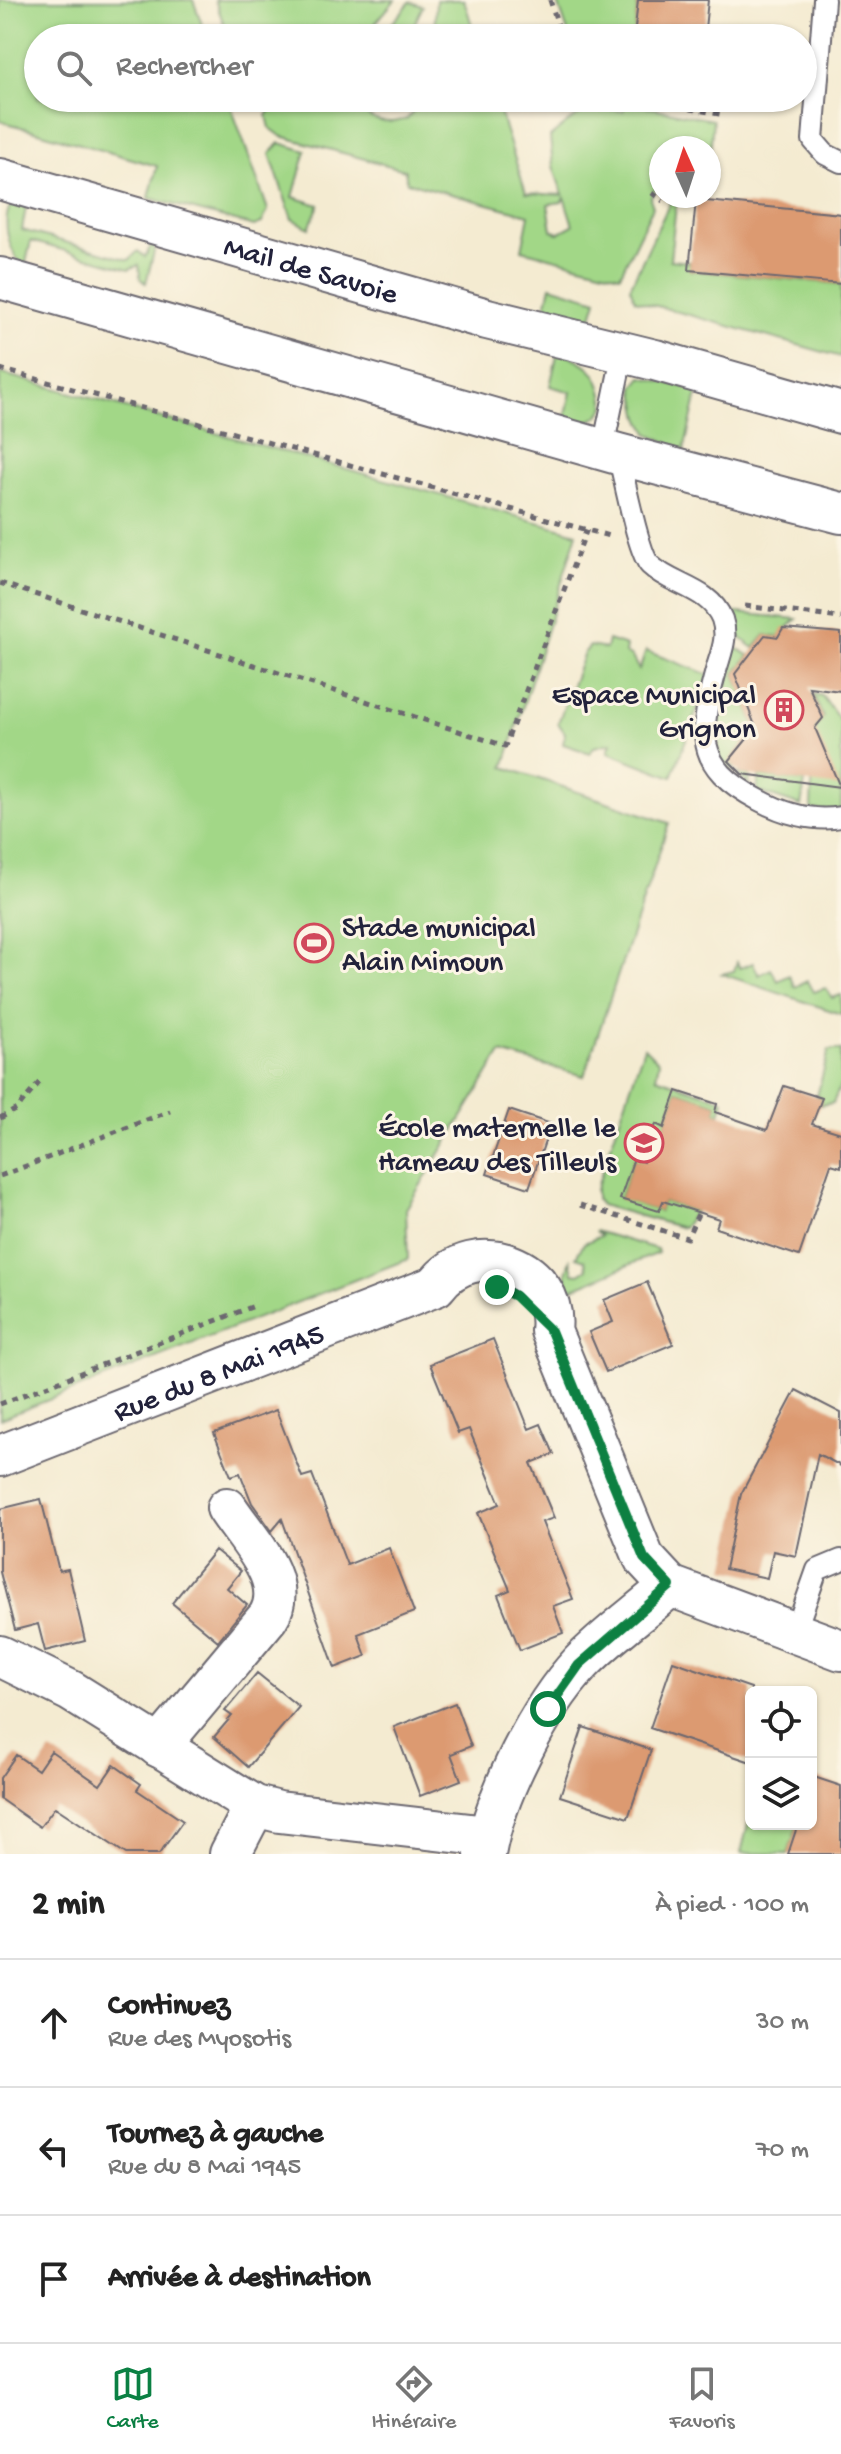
<!DOCTYPE html>
<html lang="fr">
<meta charset="utf-8">
<style>
:root{--surface:#fff;--page:#f6f6f6;--text:#222;--muted:#767676;--line:#e0e0e0;--accent:#0b8043}
body{margin:0;font-family:"Gochi Hand",sans-serif;background:var(--page);color:var(--text)}
.controls{position:absolute;right:24px;bottom:24px;display:grid;overflow:hidden;border-radius:12px;box-shadow:0 2px 6px #0004}
.controls button{width:72px;height:72px;display:grid;place-items:center;padding:0;border:0;border-bottom:2px solid var(--line);background:var(--surface);color:var(--text);font:40px sans-serif}
.compass{position:absolute;left:649px;top:136px;width:72px;height:72px;border-radius:50%;background:var(--surface);box-shadow:0 2px 6px #0004;rotate:357deg}
.stop{position:absolute;width:24px;height:24px;margin:-18px;border:6px solid #0b8043;border-radius:50%;background:#fff}
.stop.end{background:#0b8043;border-color:#fff;box-shadow:0 2px 8px #0008}
.list{margin:0;padding:0;list-style:none}
h2{display:flex;justify-content:space-between;align-items:center;height:104px;margin:0;padding:0 32px;font-size:34px}
h2 small{font-size:26px;font-weight:400;color:var(--muted)}
.list li{display:grid;grid-template-columns:52px 1fr auto;gap:24px;align-items:center;box-sizing:border-box;height:128px;padding:0 32px;border-top:2px solid var(--line)}
.list b{display:block;font-size:30px;white-space:nowrap}
.list p{margin:0;font-size:26px;white-space:nowrap;color:var(--muted)}
.list em{font-size:26px;font-style:normal;color:var(--muted)}
.icon{flex:none;width:44px;height:44px;fill:none;stroke:currentColor;stroke-width:2;stroke-linecap:round;stroke-linejoin:round}
.map{position:relative;flex:none;width:841px;height:1854px;overflow:hidden}
.search{position:absolute;background:var(--surface);box-shadow:0 2px 6px #0004;left:24px;right:24px;top:24px;height:88px;display:flex;align-items:center;gap:20px;box-sizing:border-box;padding:0 28px;border-radius:44px;color:var(--muted);font-size:30px}
.sheet{height:488px;background:var(--surface)}
nav{display:flex;justify-content:space-around;align-items:center;box-sizing:border-box;height:112px;border-top:2px solid var(--line);background:var(--surface);font-size:22px;color:var(--muted)}
nav a{display:grid;justify-items:center;gap:4px}
nav .on{color:var(--accent)}
.map>svg:first-child{display:block}
</style>
<div class="map">
<svg width="841" height="1854" viewBox="0 0 841 1854">
<rect width="100%" height="100%" fill="#fcf5e5"/>
<filter id="ink" filterUnits="userSpaceOnUse"><feTurbulence type="fractalNoise" baseFrequency=".0125" numOctaves="2"/><feDisplacementMap in="SourceGraphic" scale="16" xChannelSelector="R" yChannelSelector="G"/><feConvolveMatrix kernelMatrix="1 2 1 2 8 2 1 2 1" color-interpolation-filters="sRGB"/></filter>
<filter id="wash" filterUnits="userSpaceOnUse"><feTurbulence type="fractalNoise" baseFrequency=".006" numOctaves="4" result="noise"/><feDisplacementMap in="SourceGraphic" scale="32" xChannelSelector="R" yChannelSelector="G"/><feGaussianBlur stdDeviation="1.8" result="paint"/><feColorMatrix in="noise" values="0 0 0 0 0 0 0 0 0 0 0 0 0 0 0 0 0 1.4 0 .05"/><feComposite in="paint" operator="in"/></filter>
<g filter="url(#wash)">
<rect width="100%" height="100%" fill="#f4ebd1"/>
<path fill="#a2d787" stroke="#627c61" stroke-width="2" fill-rule="evenodd" d="M 0,0 L 193,0 L 207,38 L 38,38 L 38,98 L 228,98 L 268,210 L 262,223 L 254,226 L 149,198 L 157,166 L 0,121 Z
M 215,0 L 395,0 L 363,38 L 229,38 Z
M 436,0 L 464,0 L 476,38 L 434,38 Z
M 557,0 L 638,0 L 634,38 L 570,38 Z
M 410,2 L 423,6 L 408,37 L 380,38 Z
M 278,98 L 360,98 L 359,107 C 372,124 388,124 407,119 L 424,98 L 495,98 L 526,193 L 563,195 L 553,166 L 550,137 C 577,114 587,105 623,111 L 626,103 L 713,120 L 710,156 L 709,148 L 661,148 L 661,187 L 656,188 L 650,198 L 653,207 L 620,275 L 522,250 L 529,215 L 407,182 L 405,170 L 281,136 L 270,128 L 267,116 ZM 564,197 L 573,225 L 558,233 L 552,230 L 548,204 L 562,202 Z
M 280,143 L 306,151 L 293,197 L 319,205 L 309,228 L 292,219 L 270,154 Z
M 673,196 L 677,196 L 670,260 L 690,262 L 690,270 L 841,284 L 841,357 L 635,300 L 630,287 Z
M 13,202 L 27,202 L 22,230 L 129,260 L 138,251 L 145,257 L 153,242 L 156,244 L 146,283 L 140,278 L 139,265 L 129,269 L 31,241 L 25,267 C 8,254 0,216 13,202 Z
M 551,286 L 597,300 L 589,327 L 544,314 Z
M 558,351 C 590,363 601,372 605,407 C 594,425 584,422 565,419 L 571,392 L 550,386 Z
M 0,373 L 577,533 L 504,767 L 669,823 L 584,1076 L 501,1053 L 406,1209 L 408,1259 L 0,1419 Z
M 642,377 L 698,390 L 684,451 L 648,433 L 640,418 L 634,387 Z
M 732,613 L 737,613 L 797,619 L 778,637 L 765,635 L 754,648 L 734,633 L 729,618 Z
M 608,640 L 626,646 L 625,653 L 632,657 L 639,670 L 646,651 L 710,675 L 672,777 L 608,752 L 611,743 L 594,747 L 590,753 L 563,744 L 565,733 L 558,723 L 584,653 L 590,646 L 606,649 Z
M 732,646 L 749,655 L 735,674 L 743,694 L 716,699 Z
M 813,694 L 822,696 L 841,722 L 841,810 L 812,810 L 811,806 L 815,728 L 823,717 Z
M 746,702 L 756,728 L 732,758 L 735,773 L 750,775 L 749,785 L 714,755 L 714,709 Z
M 759,776 L 805,782 L 801,806 L 757,791 Z
M 737,962 L 740,968 L 753,963 L 759,975 L 771,969 L 778,981 L 789,975 L 795,987 L 807,981 L 813,992 L 826,988 L 832,998 L 841,995 L 841,1014 L 722,974 L 734,971 Z
M 644,1047 L 659,1062 L 656,1077 L 724,1100 L 720,1114 L 715,1112 L 717,1104 L 677,1091 L 664,1128 L 657,1125 L 643,1162 L 634,1159 L 620,1198 L 659,1211 L 663,1201 L 695,1211 L 683,1228 L 601,1205 L 596,1199 L 596,1190 Z
M 829,1050 L 841,1050 L 841,1084 L 833,1103 L 819,1105 L 821,1098 L 817,1096 Z
M 595,1231 L 657,1249 L 658,1253 L 569,1290 L 566,1273 L 570,1260 L 573,1273 L 579,1274 L 587,1269 L 585,1260 L 576,1257 L 584,1243 L 601,1236 Z
M 751,1812 L 751,1824 L 798,1824 L 788,1854 L 741,1853 Z"/>
<g id="blocks">
<path fill="#dc9a71" d="M 638,0 L 708,0 L 704,38 L 634,38 Z
M 696,200 L 841,214 L 841,284 L 689,270 Z
M 783,628 L 841,633 L 841,691 L 809,687 L 823,718 L 815,728 L 840,787 L 742,774 L 729,761 L 756,728 L 735,674 L 765,635 L 778,637 Z
M 784,1086 L 822,1098 L 812,1124 L 841,1133 L 841,1167 L 831,1164 L 799,1256 L 716,1228 L 719,1219 L 663,1201 L 659,1211 L 620,1199 L 634,1158 L 643,1162 L 656,1124 L 664,1128 L 677,1091 L 717,1104 L 715,1112 L 767,1130 Z
M 509,1110 L 551,1124 L 529,1188 L 487,1174 Z
M 647,1282 L 673,1344 L 606,1372 L 589,1332 L 613,1322 L 604,1300 Z
M 493,1339 L 529,1429 L 541,1424 L 554,1454 L 531,1463 L 554,1518 L 542,1522 L 573,1599 L 553,1606 L 563,1633 L 520,1650 L 498,1595 L 510,1590 L 478,1513 L 500,1504 L 469,1429 L 458,1433 L 430,1364 Z
M 796,1390 L 841,1413 L 841,1466 L 818,1454 L 796,1556 L 773,1551 L 767,1578 L 725,1569 L 741,1494 Z
M 276,1410 L 302,1477 L 312,1474 L 347,1565 L 389,1548 L 414,1612 L 358,1634 L 366,1656 L 335,1668 L 282,1519 L 272,1531 L 252,1503 L 240,1473 L 231,1476 L 214,1433 Z
M 41,1499 L 59,1571 L 68,1569 L 85,1641 L 45,1651 L 38,1624 L 15,1630 L 0,1572 L 0,1509 Z
M 215,1550 L 241,1571 L 227,1588 L 247,1605 L 218,1641 L 172,1603 Z
M 673,1661 L 751,1688 L 751,1762 L 650,1728 Z
M 257,1673 L 299,1707 L 248,1767 L 214,1737 L 232,1716 L 225,1711 Z
M 455,1703 L 471,1746 L 451,1754 L 461,1780 L 420,1796 L 394,1727 Z
M 583,1727 L 651,1750 L 628,1818 L 560,1796 Z
M 51,1751 L 100,1785 L 114,1765 L 141,1784 L 137,1790 L 183,1821 L 159,1854 L 126,1854 L 55,1807 L 40,1827 L 0,1799 L 0,1778 L 16,1755 L 38,1770 Z
M 811,1776 L 841,1786 L 841,1854 L 788,1854 L 798,1824 L 811,1824 Z"/>
</g>
</g>
<g filter="url(#ink)">
<use href="#blocks" fill-opacity="0" stroke="#6c6870" stroke-width="2"/>
<g fill="none" stroke-linecap="round" stroke-linejoin="round">
<defs>
<path id="lane" d="M 824,0 L 813,140 L 825,154 L 841,162
M 603,448 L 623,352
M 618,454 C 624,476 638,553 650,565 C 672,586 710,588 722,619 C 728,637 722,650 717,667 C 699,732 693,766 759,800 C 783,813 813,822 841,817
M 794,1635 L 817,1570 L 841,1560"/>
<g id="street">
<path id="s1" d="M 0,179 L 487,319 L 655,360 L 841,413"/>
<path d="M 0,278 L 618,454 L 841,513"/>
<path id="s2" d="M 0,1456 L 436,1286 C 473,1235 559,1267 551,1331 L 644,1558 L 670,1586 L 841,1650"/>
<path d="M 0,1656 L 71,1691 L 255,1806 L 279,1812 L 488,1836"/>
<path d="M 159,1747 L 268,1617 C 291,1581 247,1539 227,1508"/>
<path d="M 230,1854 L 255,1806"/>
<path d="M 485,1854 C 496,1793 539,1708 581,1663 C 608,1635 641,1612 670,1586"/>
</g>
</defs>
<use href="#lane" stroke="#6c6870" stroke-width="24"/>
<use href="#street" stroke="#6c6870" stroke-width="44"/>
<path stroke="#6c6870" stroke-width="5" stroke-dasharray="6 6" stroke-linecap="butt" d="M 550,0 L 562,38
M 631,98 L 725,115
M 616,110 L 619,98
M 652,193 L 663,201
M 0,369 L 609,536
M 0,583 L 505,746 L 587,529
M 745,606 L 841,618
M 0,1118 L 17,1109 L 43,1078
M 0,1176 L 170,1111
M 580,1205 L 687,1238 L 699,1212
M 0,1404 L 254,1306"/>
<use href="#lane" stroke="#fff" stroke-width="20"/>
<use href="#street" stroke="#fff" stroke-width="40"/>
</g>
</g>
<g fill="none" stroke-linecap="round" stroke-linejoin="round" filter="url(#ink)">
<path stroke="#0b8043" stroke-width="10" d="M 497,1287 L 515,1296 L 551,1331 L 644,1558 L 670,1586 L 579,1665 L 548,1709"/>
</g>
<defs>
<symbol id="building-ring" viewBox="-11 -11 22 22"><circle r="9.5" fill="#fcf5e5" stroke="#d1495b" stroke-width="1.5"/><path d="M-4-6H4V6H1V3H-1V6H-4ZM-2.5-4.3h1.7v1.8h-1.7ZM.8-4.3h1.7v1.8H.8ZM-2.5-1h1.7V.8h-1.7ZM.8-1h1.7V.8H.8Z" fill="#d1495b"/></symbol>
<symbol id="stadium-ring" viewBox="-11 -11 22 22"><circle r="9.5" fill="#fcf5e5" stroke="#d1495b" stroke-width="1.5"/><path d="M0-5a6.5 5 0 1 0 0 10a6.5 5 0 1 0 0-10ZM-3.5-1.8h7v3.6h-7Z" fill="#d1495b"/></symbol>
<symbol id="school-ring" viewBox="-11 -11 22 22"><circle r="9.5" fill="#fcf5e5" stroke="#d1495b" stroke-width="1.5"/><path d="M0-5L7-2L0 1L-7-2ZM-4 1L0 2.5L4 1V4Q0 6-4 4Z" fill="#d1495b"/></symbol>
</defs>
<g fill-rule="evenodd">
<use href="#building-ring" x="762" y="688" width="44" height="44"/>
<use href="#stadium-ring" x="292" y="921" width="44" height="44"/>
<use href="#school-ring" x="622" y="1121" width="44" height="44"/>
</g>
<g text-anchor="middle" stroke-width="6" stroke-linejoin="round" paint-order="stroke">
<g font-size="30" fill="#22223b" stroke="#fcf5e5">
<text dy="10" stroke="none"><textPath href="#s1" startOffset="324">Mail de Savoie</textPath></text>
<text dy="10" stroke="none"><textPath href="#s2" startOffset="234">Rue du 8 Mai 1945</textPath></text>
</g>
<g font-size="30" fill="#22223b" stroke="#fcf5e5" text-anchor="end">
<text x="756" y="703">Espace Municipal<tspan x="756" dy="34">Grignon</tspan></text>
<text x="342" y="936" text-anchor="start">Stade municipal<tspan x="342" dy="34">Alain Mimoun</tspan></text>
<text x="616" y="1136">École maternelle le<tspan x="616" dy="34">Hameau des Tilleuls</tspan></text>
</g>
</g>
</svg>
<div class="controls">
<button><svg class="icon" aria-label="locate" viewBox="0 0 24 24"><circle cx="12" cy="12" r="6"/><path d="M12 2v4M12 18v4M2 12h4M18 12h4"/></svg></button>
<button><svg class="icon" aria-label="layers" viewBox="0 0 24 24"><path d="M12 4l9 5-9 5-9-5zM3 14l9 5 9-5"/></svg></button>
</div>
<svg class="compass" viewBox="-18 -18 36 36"><path d="M0-13l5 13h-10z" fill="#e53935"/><path d="M0 13l5-13h-10z" fill="#767676"/></svg>
<div class="stop" style="left:548px;top:1709px"></div>
<div class="stop end" style="left:497px;top:1287px"></div>
<div class="search"><svg class="icon" aria-label="search" viewBox="0 0 24 24"><circle cx="10" cy="10" r="6"/><path d="M15 15l6 6"/></svg>Rechercher</div>
</div>
<section class="sheet">
<h2>2 min<small>À pied · 100 m</small></h2>
<ul class="list">
<li><svg class="icon" aria-label="ahead" viewBox="0 0 24 24"><path d="M12 20V5M6 11l6-6 6 6"/></svg><div><b>Continuez</b><p>Rue des Myosotis</p></div><em>30 m</em></li>
<li><svg class="icon" aria-label="left" viewBox="0 0 24 24"><path d="M17 20v-9H6M10 6l-5 5 5 5"/></svg><div><b>Tournez à gauche</b><p>Rue du 8 Mai 1945</p></div><em>70 m</em></li>
<li><svg class="icon" aria-label="arrive" viewBox="0 0 24 24"><path d="M6 21V4h12l-3 4 3 4H6"/></svg><div><b>Arrivée à destination</b></div></li>
</ul>
</section>
<nav>
<a class="on"><svg class="icon" aria-label="map" viewBox="0 0 24 24"><path d="M3 6l6-2 6 2 6-2v14l-6 2-6-2-6 2zM9 4v14M15 6v14"/></svg>Carte</a>
<a><svg class="icon" aria-label="directions" viewBox="0 0 24 24"><path d="M12 3l9 9-9 9-9-9zM9 14v-3h6M13 9l2 2-2 2"/></svg>Itinéraire</a>
<a><svg class="icon" aria-label="saved" viewBox="0 0 24 24"><path d="M7 4h10v16l-5-4-5 4z"/></svg>Favoris</a>
</nav>
